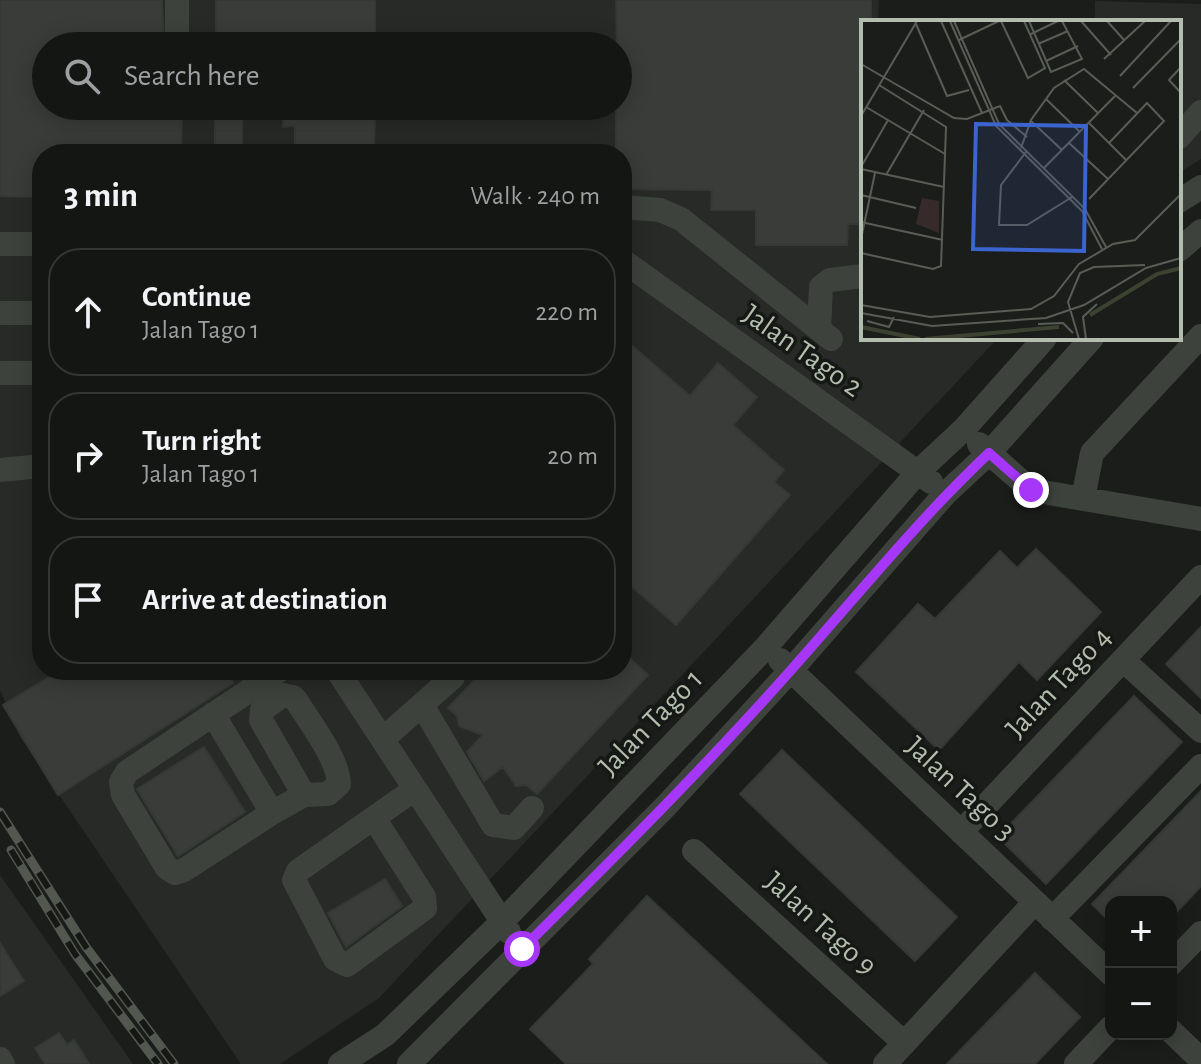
<!DOCTYPE html>
<meta charset="utf-8">
<style>
:root{--surface:#141614;--page:#212322;--text:#f1f3f6;--muted:#9d9fa0;--line:#333534}
body{margin:0;font-family:"Alegreya Sans",sans-serif;background:var(--page);color:var(--text)}
.controls{position:absolute;right:24px;bottom:24px;display:grid;overflow:hidden;border-radius:16px;box-shadow:0 4px 20px #0003}
.controls button{width:72px;height:72px;display:grid;place-items:center;padding:0;border:0;border-bottom:2px solid var(--line);background:var(--surface);color:var(--text);font:40px sans-serif}
.stop{position:absolute;width:24px;height:24px;margin:-18px;border:6px solid #a637f9;border-radius:50%;background:#fff}
.stop.end{background:#a637f9;border-color:#fff;box-shadow:0 2px 8px #0008}
.list{margin:0;padding:0;list-style:none}
h2{display:flex;justify-content:space-between;align-items:center;height:104px;margin:0;padding:0 32px;font-size:34px}
h2 small{font-size:26px;font-weight:400;color:var(--muted)}
.list li{display:grid;grid-template-columns:52px 1fr auto;gap:24px;align-items:center;box-sizing:border-box;height:128px;margin:0 16px 16px;padding:0 16px;border:2px solid var(--line);border-radius:32px}
.list b{display:block;font-size:30px;white-space:nowrap}
.list p{margin:0;font-size:26px;white-space:nowrap;color:var(--muted)}
.list em{font-size:26px;font-style:normal;color:var(--muted)}
.icon{flex:none;width:44px;height:44px;fill:none;stroke:currentColor;stroke-width:2;stroke-linecap:round;stroke-linejoin:round}
.map{position:relative;flex:none;width:1201px;height:1064px;overflow:hidden}
.search{position:absolute;background:var(--surface);box-shadow:0 4px 20px #0003;left:32px;top:32px;width:600px;height:88px;display:flex;align-items:center;gap:20px;box-sizing:border-box;padding:0 28px;border-radius:44px;color:var(--muted);font-size:30px}
.panel{position:absolute;background:var(--surface);box-shadow:0 4px 20px #0003;left:32px;top:144px;width:600px;height:536px;border-radius:32px}
.map>svg:first-child{display:block}
</style>
<div class="map">
<svg width="1201" height="1064" viewBox="0 0 1201 1064">
<rect width="100%" height="100%" fill="#1b1d1b"/>
<path fill="#272a27" fill-rule="evenodd" d="M 0,0 L 879,0 L 878,22 L 863,22 L 863,338 L 998,338 L 379,998 L 280,1064 L 241,1064 L 20,737 L 0,690 ZM 46,46 L 618,46 L 618,106 L 46,106 ZM 42,154 L 622,154 L 622,670 L 42,670 Z
M 1095,1 L 1201,4 L 1201,159 L 1179,173 L 1179,22 L 1095,22 Z
M 0,875 L 133,1064 L 0,1064 Z"/>
<path fill="#393c38" stroke="#353935" stroke-width="2" d="M 0,0 L 162,0 L 164,46 L 46,46 L 46,106 L 182,106 L 181,154 L 42,154 L 42,197 L 0,196 Z
M 216,0 L 375,0 L 375,46 L 216,46 Z
M 616,0 L 871,0 L 871,22 L 863,22 L 863,224 L 848,224 L 847,245 L 756,245 L 756,210 L 711,210 L 712,190 L 622,189 L 622,154 L 616,154 L 616,106 L 618,106 Z
M 215,106 L 242,106 L 242,154 L 215,154 Z
M 284,106 L 375,106 L 374,154 L 295,154 L 295,126 L 283,127 Z
M 622,337 L 690,396 L 718,363 L 757,397 L 733,425 L 784,470 L 774,482 L 790,495 L 676,625 L 622,578 Z
M 1036,549 L 1101,612 L 1037,680 L 1019,662 L 939,750 L 856,672 L 918,604 L 935,619 L 1000,551 L 1017,568 Z
M 1201,627 L 1201,698 L 1166,664 Z
M 622,651 L 648,675 L 537,794 L 526,785 L 516,786 L 503,767 L 484,781 L 467,752 L 483,735 L 459,726 L 457,716 L 448,708 L 484,670 L 622,670 Z
M 61,670 L 226,670 L 233,683 L 58,795 L 3,705 Z
M 1134,696 L 1182,742 L 1046,884 L 998,837 Z
M 204,747 L 245,812 L 178,856 L 137,789 Z
M 782,750 L 957,917 L 915,961 L 740,794 Z
M 1201,791 L 1201,886 L 1171,918 L 1171,902 L 1111,902 L 1111,923 L 1092,904 Z
M 385,879 L 402,906 L 346,947 L 328,913 Z
M 647,896 L 827,1064 L 566,1064 L 530,1029 L 593,964 L 589,959 Z
M 0,943 L 24,981 L 0,996 Z
M 1035,973 L 1080,1017 L 1035,1064 L 947,1064 Z
M 59,1033 L 67,1045 L 74,1040 L 89,1064 L 45,1064 L 35,1048 Z"/>
<g fill="none" stroke-linecap="round" stroke-linejoin="round">
<path stroke="#3d433c" stroke-width="24" d="M 177,39 L 177,0
M 1179,137 L 1201,112
M 1179,201 L 1201,187
M 622,207 L 660,210 L 681,219 L 831,339
M 0,244 L 42,244
M 1179,250 L 1201,231
M 622,260 L 931,482
M 0,313 L 42,313
M 819,329 L 821,287 L 830,280 L 863,276
M 0,373 L 42,373
M 979,444 L 1031,490 L 1201,519
M 0,470 L 42,466
M 1083,498 L 1092,453 L 1201,336
M 780,660 L 1111,974
M 1123,660 L 1201,731
M 337,670 L 509,932
M 422,705 L 493,825 L 514,828 L 532,808
M 213,714 L 272,813 L 184,870 L 175,873 L 167,868 L 123,795 L 121,782 L 127,772 L 280,670
M 383,739 L 453,677
M 272,813 L 304,795 L 328,794 L 339,784 C 338,758 310,723 296,700 L 293,697 L 283,695 L 262,710 L 261,720 L 304,795
M 374,818 L 424,897 L 425,908 L 347,965 L 335,959 L 294,880 L 298,871 L 415,789
M 961,832 L 1201,577
M 694,851 L 904,1043
M 1052,919 L 1201,766
M 1171,964 L 1201,933
M 1171,1031 L 1201,1060
M 0,1059 L 3,1064
M 340,1064 L 385,1035 L 502,922 L 766,647 L 919,471 L 964,429 L 1045,338
M 409,1064 L 666,806 L 791,670 L 945,494 L 989,453 L 1092,338
M 885,1064 L 1035,902
M 1076,1064 L 1111,1027"/>
<defs>
<path id="rail" d="M 0,812 L 86,947 L 174,1064
M 11,850 L 75,954 L 158,1064"/>
</defs>
<use href="#rail" stroke="#52584f" stroke-width="9"/>
<use href="#rail" stroke="#161816" stroke-width="6" stroke-dasharray="18" stroke-linecap="butt"/>
</g>
<g fill="none" stroke-linecap="round" stroke-linejoin="round">
<path stroke="#a637f9" stroke-width="10" d="M 522,949 C 614,858 706,766 792,669 C 857,596 918,520 989,453 L 1031,490"/>
</g>
<g text-anchor="middle" stroke-width="7" stroke-linejoin="round" paint-order="stroke">
<g font-size="30" fill="#b3bdad" stroke="#161816">
<text transform="translate(803 350) rotate(35)" y="10">Jalan Tago 2</text>
<text transform="translate(1058 682) rotate(-47)" y="10">Jalan Tago 4</text>
<text transform="translate(650 722) rotate(-46)" y="10">Jalan Tago 1</text>
<text transform="translate(961 788) rotate(43)" y="10">Jalan Tago 3</text>
<text transform="translate(821 923) rotate(42)" y="10">Jalan Tago 9</text>
</g>
</g>
<g transform="translate(861 20)">
<rect width="320" height="320" fill="#1b1d1b"/>
<path d="M 61,178 L 78,181 L 78,213 L 55,204 Z" fill="#362b2a"/>
<path fill="none" stroke="#3c4230" stroke-width="4" d="M 229,295 L 296,254 L 320,248M 0,307 L 59,319M 64,319 L 198,307"/>
<path fill="none" stroke="#585d55" stroke-width="2" d="M 80,1 L 121,93M 89,1 L 135,106 L 221,191 L 241,229M 93,1 L 138,104 L 224,189 L 245,227M 140,1 L 167,58 L 184,48 L 163,1M 168,1 L 190,52 L 221,39 L 201,1M 220,1 L 250,35M 246,1 L 264,21M 55,4 L 86,76 L 108,70M 170,14 L 197,1M 98,20 L 138,1M 177,24 L 207,11M 243,39 L 284,1M 185,41 L 217,26M 0,44 L 93,98 L 106,99 L 139,86 L 146,100 L 166,117M 320,47 L 308,60 L 320,73M 259,56 L 310,1M 203,60 L 237,93M 272,68 L 320,19M 185,79 L 219,112M 5,87 L 84,134M 0,96 L 56,1M 170,101 L 201,130M 228,103 L 265,140M 208,123 L 247,159M 160,128 L 170,100 L 193,68 L 223,49 L 276,93M 165,132 L 140,165 L 138,205 L 166,205 L 211,177M 0,147 L 27,100M 0,149 L 83,167M 182,149 L 255,75M 25,155 L 63,90M 0,175 L 55,188M 228,179 L 303,101 L 286,83 L 248,123M 0,202 L 82,220M 0,219 L 14,153M 0,233 L 72,249 L 80,246 L 85,107 L 18,65M 0,285 L 69,297 L 170,289 L 193,276 L 218,244 L 252,224 L 274,220 L 320,174M 0,293 L 71,306 L 185,298 L 223,285 L 285,248 L 320,238M 6,301 L 28,307 L 33,297M 177,304 L 202,303 L 212,313M 218,319 L 207,282 L 219,253 L 233,247 L 284,245M 225,319 L 222,297 L 236,284"/>
<path fill="#3b64cf" fill-opacity="0.15" stroke="#3b64cf" stroke-width="4" d="M 115,104 L 225,106 L 223,231 L 112,229 Z"/>
<rect width="320" height="320" fill="none" stroke="#b3bdad" stroke-width="4"/>
</g>
</svg>
<div class="controls">
<button>+</button>
<button>−</button>
</div>
<div class="stop" style="left:522px;top:949px"></div>
<div class="stop end" style="left:1031px;top:490px"></div>
<div class="search"><svg class="icon" aria-label="search" viewBox="0 0 24 24"><circle cx="10" cy="10" r="6"/><path d="M15 15l6 6"/></svg>Search here</div>
<section class="panel">
<h2>3 min<small>Walk · 240 m</small></h2>
<ul class="list">
<li><svg class="icon" aria-label="ahead" viewBox="0 0 24 24"><path d="M12 20V5M6 11l6-6 6 6"/></svg><div><b>Continue</b><p>Jalan Tago 1</p></div><em>220 m</em></li>
<li><svg class="icon" aria-label="right" viewBox="0 0 24 24"><path d="M7 20v-9h11M14 6l5 5-5 5"/></svg><div><b>Turn right</b><p>Jalan Tago 1</p></div><em>20 m</em></li>
<li><svg class="icon" aria-label="arrive" viewBox="0 0 24 24"><path d="M6 21V4h12l-3 4 3 4H6"/></svg><div><b>Arrive at destination</b></div></li>
</ul>
</section>
</div>
